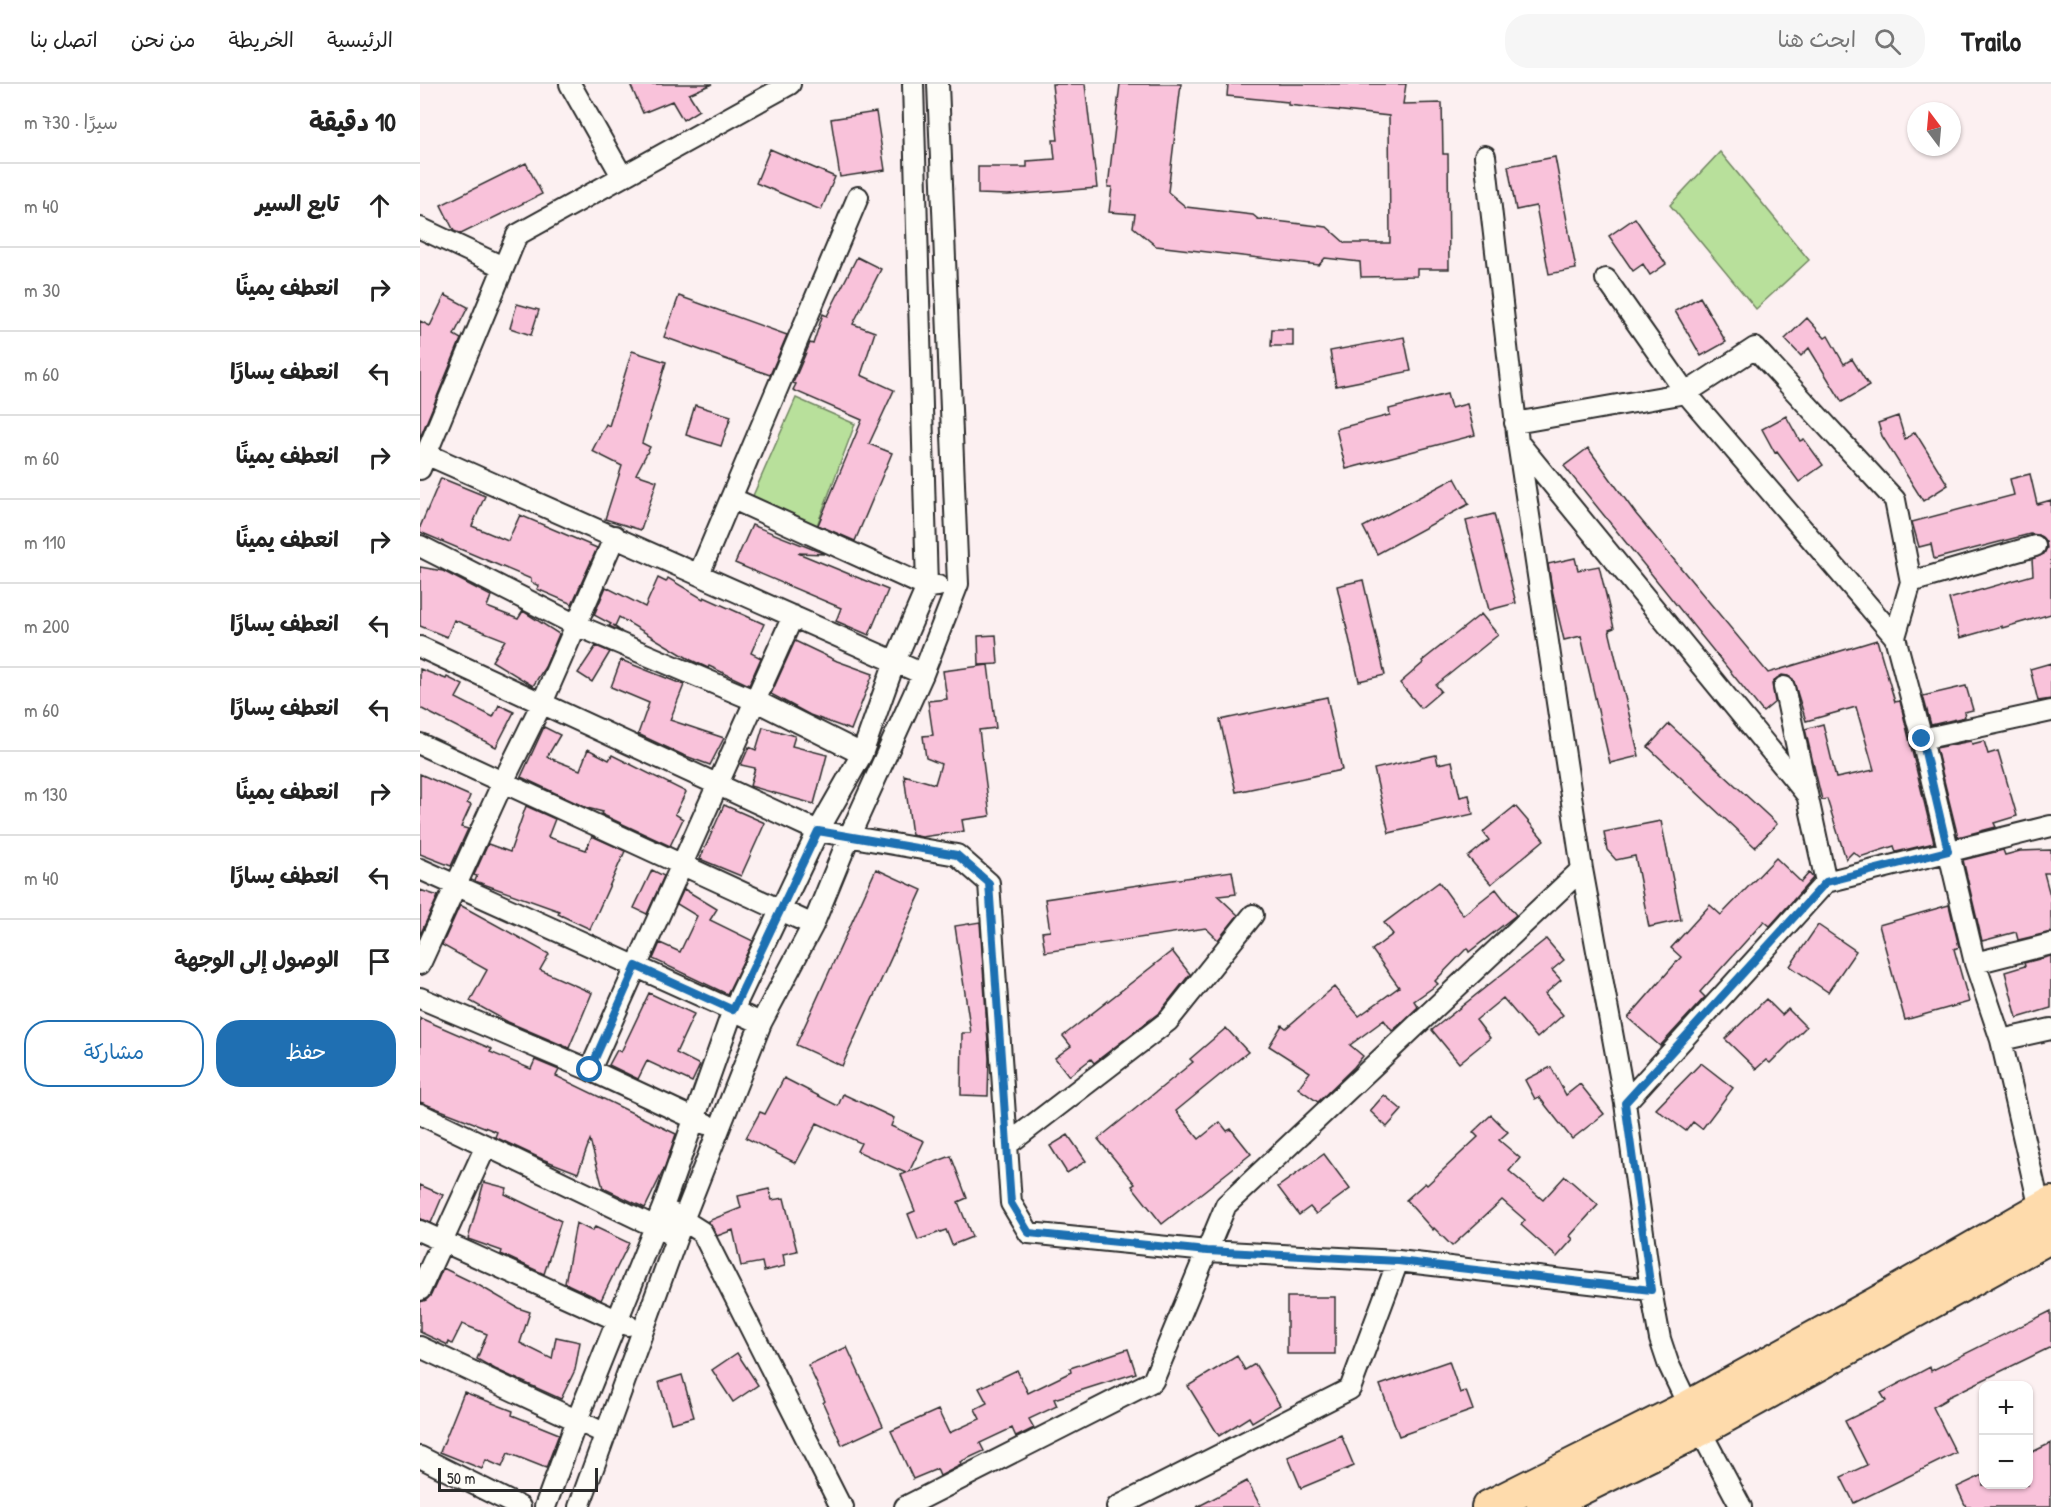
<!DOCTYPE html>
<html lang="ar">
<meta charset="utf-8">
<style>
:root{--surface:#fff;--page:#f6f6f6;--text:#222;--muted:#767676;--line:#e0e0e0;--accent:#1f6fb2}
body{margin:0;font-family:"Patrick Hand","Playpen Sans Arabic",sans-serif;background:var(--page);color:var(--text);direction:rtl}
.controls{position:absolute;right:18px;bottom:18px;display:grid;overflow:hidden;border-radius:12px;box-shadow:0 2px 4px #0004}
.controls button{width:54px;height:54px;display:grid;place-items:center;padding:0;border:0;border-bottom:2px solid var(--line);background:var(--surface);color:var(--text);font:30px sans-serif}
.compass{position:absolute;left:1487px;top:18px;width:54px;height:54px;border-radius:50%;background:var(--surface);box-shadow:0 2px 4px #0004;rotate:344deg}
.scale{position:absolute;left:18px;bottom:15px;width:160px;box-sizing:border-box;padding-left:6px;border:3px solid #2b2b2b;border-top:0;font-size:16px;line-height:21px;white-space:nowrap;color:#2b2b2b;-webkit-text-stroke:4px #fdfcf7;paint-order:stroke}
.stop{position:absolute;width:18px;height:18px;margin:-14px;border:4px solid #1f6fb2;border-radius:50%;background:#fff}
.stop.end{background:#1f6fb2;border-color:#fff;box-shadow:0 2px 6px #0008}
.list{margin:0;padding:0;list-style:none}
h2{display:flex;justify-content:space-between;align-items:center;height:78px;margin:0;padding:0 24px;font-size:26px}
h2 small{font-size:20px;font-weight:400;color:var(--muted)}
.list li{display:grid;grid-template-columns:39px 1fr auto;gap:18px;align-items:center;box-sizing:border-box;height:84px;padding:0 24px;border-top:2px solid var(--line)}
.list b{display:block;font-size:22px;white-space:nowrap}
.list em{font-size:20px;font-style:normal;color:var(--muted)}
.actions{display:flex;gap:12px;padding:18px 24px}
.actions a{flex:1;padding:14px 0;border:2px solid var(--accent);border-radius:24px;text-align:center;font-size:21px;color:var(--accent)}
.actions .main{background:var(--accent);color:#fff}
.icon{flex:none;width:33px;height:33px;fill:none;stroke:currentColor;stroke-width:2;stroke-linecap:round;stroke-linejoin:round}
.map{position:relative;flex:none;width:1631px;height:1423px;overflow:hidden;direction:ltr}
header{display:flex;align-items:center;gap:36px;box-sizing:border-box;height:84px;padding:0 30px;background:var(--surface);border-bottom:2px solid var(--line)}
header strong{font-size:28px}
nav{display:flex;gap:33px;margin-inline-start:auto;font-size:21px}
.search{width:420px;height:54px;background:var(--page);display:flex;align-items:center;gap:15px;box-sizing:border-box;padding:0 21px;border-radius:24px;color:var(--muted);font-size:22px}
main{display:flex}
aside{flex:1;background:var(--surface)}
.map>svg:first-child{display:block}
</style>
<header>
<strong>Trailo</strong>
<div class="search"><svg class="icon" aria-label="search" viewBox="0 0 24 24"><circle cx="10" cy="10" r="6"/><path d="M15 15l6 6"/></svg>ابحث هنا</div>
<nav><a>الرئيسية</a><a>الخريطة</a><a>من نحن</a><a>اتصل بنا</a></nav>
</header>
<main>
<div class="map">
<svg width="1631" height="1423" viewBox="0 0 1631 1423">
<rect width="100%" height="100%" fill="#fcf0f1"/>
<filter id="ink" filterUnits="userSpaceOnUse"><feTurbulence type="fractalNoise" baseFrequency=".0167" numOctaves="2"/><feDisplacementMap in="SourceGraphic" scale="12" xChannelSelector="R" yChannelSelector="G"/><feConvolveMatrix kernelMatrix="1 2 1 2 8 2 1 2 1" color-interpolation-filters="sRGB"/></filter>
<g filter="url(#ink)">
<path fill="#b8e09b" stroke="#728663" stroke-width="1.5" d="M 1300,68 L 1389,176 L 1336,225 L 1250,121 Z
M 376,314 L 435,340 L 396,444 L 332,414 Z"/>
<path fill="#f9c2da" stroke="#2b2b2b" stroke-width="1.5" d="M 210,0 L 292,0 L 269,10 L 279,26 L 263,36 L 252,17 L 223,29 Z
M 632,0 L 665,0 L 677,104 L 588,111 L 558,110 L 558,83 L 607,83 L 607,77 L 635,75 L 633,56 L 638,56 Z
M 700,0 L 761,0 L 748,108 L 766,123 L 833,131 L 838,135 L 907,143 L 925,159 L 970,159 L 969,32 L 868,21 L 868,18 L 807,12 L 808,0 L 986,0 L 983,20 L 1022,19 L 1023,70 L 1028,70 L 1029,185 L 997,185 L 997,192 L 941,193 L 940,178 L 905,174 L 899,181 L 736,162 L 713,143 L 715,130 L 689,128 L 692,103 L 688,103 Z
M 456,28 L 465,86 L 420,93 L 411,35 Z
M 350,65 L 415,93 L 401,126 L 336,99 Z
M 1135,73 L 1156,185 L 1129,190 L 1116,122 L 1096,126 L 1088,82 Z
M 106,79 L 122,110 L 41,150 L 34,147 L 21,121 Z
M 1215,134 L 1246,180 L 1230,191 L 1223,180 L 1213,187 L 1189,152 Z
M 437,173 L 461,185 L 433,240 L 455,248 L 441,291 L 474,306 L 449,360 L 472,369 L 435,457 L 398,441 L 442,336 L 373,306 L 376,300 L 373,299 L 390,259 L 393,260 L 403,230 L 407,232 Z
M 25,211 L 48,223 L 34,251 L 41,255 L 0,354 L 0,237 L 10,242 Z
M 259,212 L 367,251 L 350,291 L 244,253 Z
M 1280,213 L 1306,258 L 1281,272 L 1255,227 Z
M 97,220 L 119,226 L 111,251 L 90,244 Z
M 1387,234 L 1405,254 L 1408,252 L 1424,280 L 1432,275 L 1449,302 L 1422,318 L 1389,264 L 1381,272 L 1365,255 Z
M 852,245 L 873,245 L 873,262 L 851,262 Z
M 984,253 L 991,287 L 916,302 L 910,267 Z
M 212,267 L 246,278 L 222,359 L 230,363 L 216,390 L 237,397 L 221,446 L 185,435 L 202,382 L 172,367 L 186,340 L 189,342 Z
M 1027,310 L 1031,324 L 1047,320 L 1055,351 L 926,385 L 916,345 L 970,331 L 969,325 Z
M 275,321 L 311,332 L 301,362 L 266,351 Z
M 1366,332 L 1380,357 L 1384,355 L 1403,381 L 1379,398 L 1357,368 L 1355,369 L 1342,345 Z
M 1478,332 L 1485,355 L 1495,348 L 1528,401 L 1503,417 L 1462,352 L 1458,339 Z
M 1168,364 L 1216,430 L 1348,589 L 1457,556 L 1475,618 L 1480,617 L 1514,759 L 1476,768 L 1474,762 L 1440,773 L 1433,768 L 1426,775 L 1407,715 L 1402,716 L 1385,645 L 1403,640 L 1416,694 L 1454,686 L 1436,623 L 1386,637 L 1373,595 L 1368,592 L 1362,591 L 1356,595 L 1352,600 L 1355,618 L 1343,628 L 1144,382 Z
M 1610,390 L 1617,420 L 1631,416 L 1631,530 L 1582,544 L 1582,542 L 1540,554 L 1529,515 L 1613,491 L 1612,475 L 1624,470 L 1627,464 L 1626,458 L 1618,451 L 1610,450 L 1514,475 L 1511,460 L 1499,463 L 1492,438 L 1594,411 L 1590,395 Z
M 21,394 L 65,412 L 52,442 L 88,457 L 100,431 L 177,464 L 152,520 L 117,505 L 119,502 L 111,498 L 111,495 L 0,448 L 0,443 Z
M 1035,394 L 1049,420 L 957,470 L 943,443 Z
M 1074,430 L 1096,519 L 1069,526 L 1046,437 Z
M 332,441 L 405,470 L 378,469 L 468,506 L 449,551 L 416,537 L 421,524 L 315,479 Z
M 1155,474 L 1158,486 L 1179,482 L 1194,544 L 1189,546 L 1219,672 L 1190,679 L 1161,552 L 1144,556 L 1133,510 L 1128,480 Z
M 0,483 L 23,487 L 71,512 L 67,523 L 98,535 L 103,527 L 139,550 L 125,583 L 113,602 L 72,577 L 85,556 L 34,536 L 27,553 L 0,542 Z
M 238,494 L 246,498 L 248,494 L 283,515 L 284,513 L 344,540 L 331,569 L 341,574 L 329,601 L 289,582 L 288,584 L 271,576 L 199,533 L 195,542 L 193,541 L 202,548 L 189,542 L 191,540 L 174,531 L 186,503 L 225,523 Z
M 943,496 L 965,591 L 939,597 L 917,502 Z
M 1061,530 L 1078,551 L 1016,601 L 1021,607 L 1001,624 L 980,599 L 1003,579 L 1002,577 Z
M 576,551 L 578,580 L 559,581 L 558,552 Z
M 375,557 L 417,577 L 453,590 L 431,646 L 390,631 L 351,610 Z
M 176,562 L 190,568 L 172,598 L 158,589 Z
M 201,576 L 264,601 L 250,636 L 304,654 L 290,681 L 263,671 L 218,650 L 229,619 L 191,603 Z
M 1631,579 L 1631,615 L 1618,617 L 1610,585 Z
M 568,581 L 576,644 L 559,646 L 570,732 L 542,736 L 544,747 L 502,753 L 492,751 L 484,691 L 515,700 L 521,680 L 506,674 L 503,652 L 513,651 L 508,617 L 527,615 L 523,587 Z
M 0,585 L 26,595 L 27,593 L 43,601 L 36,614 L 73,633 L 79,621 L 94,628 L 76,663 L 0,624 Z
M 1546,602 L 1553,626 L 1544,628 L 1545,633 L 1511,641 L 1503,612 Z
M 907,613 L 922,686 L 816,708 L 800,636 Z
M 1249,640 L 1357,740 L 1335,763 L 1228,663 Z
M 124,643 L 140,651 L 127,673 L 160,686 L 168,665 L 189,676 L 192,671 L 266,708 L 255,730 L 263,735 L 250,762 L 181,730 L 183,728 L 167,724 L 101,693 Z
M 343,643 L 375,652 L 372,662 L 407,671 L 394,720 L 330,702 L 335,684 L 321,681 L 329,663 L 336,666 Z
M 1551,657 L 1552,660 L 1564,657 L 1568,670 L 1578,667 L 1597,732 L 1574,739 L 1576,743 L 1538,753 L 1516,664 Z
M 1016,671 L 1018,680 L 1032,677 L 1040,713 L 1049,711 L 1053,730 L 969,749 L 954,685 Z
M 0,690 L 50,712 L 47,719 L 51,721 L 41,743 L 48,745 L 31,782 L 0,770 Z
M 304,721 L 345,739 L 321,792 L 280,775 Z
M 106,722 L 135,735 L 128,753 L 166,766 L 172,752 L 205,767 L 170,845 L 138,830 L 139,827 L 55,797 L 57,792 L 54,791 L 68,760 L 90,768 Z
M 1095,722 L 1124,756 L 1071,800 L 1048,773 L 1069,756 L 1063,748 Z
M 1241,737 L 1261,836 L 1229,843 L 1215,772 L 1196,776 L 1187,766 L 1184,748 Z
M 1583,766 L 1585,771 L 1600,767 L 1631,766 L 1631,789 L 1624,789 L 1631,815 L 1631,848 L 1598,856 L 1596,848 L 1562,857 L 1543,776 Z
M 1356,774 L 1381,798 L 1389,789 L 1393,794 L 1350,842 L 1344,837 L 1280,908 L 1285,913 L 1240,962 L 1208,934 L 1261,873 L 1251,864 L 1290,821 L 1301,831 Z
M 456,785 L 502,806 L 422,982 L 376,961 Z
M 232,786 L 244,792 L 227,830 L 214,824 Z
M 812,787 L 816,810 L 798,812 L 818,831 L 798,856 L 786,844 L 625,868 L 622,848 L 630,847 L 625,815 Z
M 1019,798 L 1043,831 L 1076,805 L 1096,831 L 1049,868 L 1047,864 L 1015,897 L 1018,900 L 994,917 L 998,923 L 978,942 L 972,947 L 964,936 L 930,961 L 943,972 L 934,983 L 898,1018 L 878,1004 L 890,988 L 849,962 L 862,941 L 866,944 L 914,903 L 939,932 L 979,903 L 952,866 L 973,850 L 964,839 Z
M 264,805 L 297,825 L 290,836 L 333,857 L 307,910 L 233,875 L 240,859 L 260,868 L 277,832 L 257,820 Z
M 0,806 L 18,812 L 0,851 Z
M 40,821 L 129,870 L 120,886 L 172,909 L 149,964 L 88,938 L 50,917 L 67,886 L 22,861 Z
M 1529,821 L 1539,863 L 1534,865 L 1549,918 L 1485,936 L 1459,841 Z
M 560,838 L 569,974 L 568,1012 L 541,1011 L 542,949 L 551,949 L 535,842 Z
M 1398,841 L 1436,867 L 1408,908 L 1370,882 Z
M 1126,855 L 1144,876 L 1132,886 L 1141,896 L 1125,910 L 1143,931 L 1117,954 L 1083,914 L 1056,936 L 1070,954 L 1039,979 L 1012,946 Z
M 752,867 L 770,890 L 740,928 L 674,979 L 671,975 L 649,992 L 635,974 L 651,962 L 643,952 Z
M 1631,872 L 1631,924 L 1597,934 L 1585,888 L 1605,882 L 1604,879 Z
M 229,909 L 274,930 L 256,969 L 280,981 L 272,998 L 227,977 L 218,995 L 189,981 L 197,966 L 201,968 Z
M 1346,915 L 1362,931 L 1368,925 L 1386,943 L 1350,979 L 1346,976 L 1336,985 L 1305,955 Z
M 0,934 L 72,965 L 70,968 L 111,985 L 115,976 L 139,986 L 136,992 L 256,1050 L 244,1085 L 225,1124 L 183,1104 L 170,1056 L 158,1089 L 122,1075 L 75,1053 L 77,1048 L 0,1018 Z
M 806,944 L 828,968 L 756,1027 L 779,1055 L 800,1038 L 807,1047 L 811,1045 L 831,1070 L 742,1140 L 712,1102 L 715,1100 L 678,1055 L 773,978 L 770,975 Z
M 1281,979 L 1313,1004 L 1282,1045 L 1273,1038 L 1266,1047 L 1236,1025 Z
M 1131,983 L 1146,1011 L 1160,1000 L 1184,1030 L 1152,1055 L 1119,1013 L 1115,1015 L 1105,996 Z
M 364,994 L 418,1022 L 423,1010 L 474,1034 L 471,1042 L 504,1057 L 489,1088 L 531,1072 L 547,1114 L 538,1118 L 552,1153 L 532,1161 L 526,1146 L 498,1156 L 488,1130 L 495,1127 L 481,1091 L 486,1089 L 437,1067 L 441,1059 L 397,1039 L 376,1079 L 326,1054 L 340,1028 L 345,1030 Z
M 964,1011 L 982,1026 L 967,1043 L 950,1027 Z
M 1071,1031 L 1088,1048 L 1079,1056 L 1100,1074 L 1089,1087 L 1123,1116 L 1145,1092 L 1178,1121 L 1150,1152 L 1153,1155 L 1137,1173 L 1101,1141 L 1105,1136 L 1082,1116 L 1032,1162 L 1014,1144 L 1013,1146 L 986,1116 L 1005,1099 L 1007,1101 L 1058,1053 L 1053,1048 Z
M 648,1051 L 666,1077 L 647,1089 L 630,1062 Z
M 904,1070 L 930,1105 L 896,1130 L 890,1123 L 879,1131 L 858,1103 Z
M 64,1098 L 87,1104 L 85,1110 L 141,1137 L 124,1190 L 81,1170 L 82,1167 L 48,1155 Z
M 0,1101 L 23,1111 L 11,1139 L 0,1135 Z
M 349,1105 L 352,1116 L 364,1114 L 377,1167 L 363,1170 L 365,1182 L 344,1187 L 342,1178 L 321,1182 L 313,1146 L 297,1152 L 288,1137 L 321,1124 L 318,1112 Z
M 156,1139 L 172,1147 L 175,1143 L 209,1159 L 181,1216 L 145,1199 Z
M 23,1184 L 60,1202 L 98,1224 L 110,1228 L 100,1259 L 132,1275 L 136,1253 L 160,1258 L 155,1286 L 141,1315 L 75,1285 L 57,1275 L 67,1250 L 42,1240 L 32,1260 L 29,1258 L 28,1261 L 0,1248 L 0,1218 L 6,1216 L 11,1211 Z
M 867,1213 L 915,1213 L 915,1270 L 867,1270 Z
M 1631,1227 L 1631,1263 L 1526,1314 L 1527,1315 L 1513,1323 L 1536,1369 L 1434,1419 L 1421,1393 L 1447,1381 L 1425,1337 L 1466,1317 L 1461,1309 L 1510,1283 L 1511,1287 Z
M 427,1263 L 463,1342 L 422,1361 L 403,1319 L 405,1317 L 388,1281 Z
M 708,1265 L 716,1289 L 634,1315 L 637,1322 L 609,1335 L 614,1344 L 596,1353 L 592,1344 L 560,1359 L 564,1367 L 540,1378 L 541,1381 L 520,1392 L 517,1385 L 493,1395 L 471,1347 L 518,1326 L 529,1349 L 560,1335 L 555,1325 L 567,1319 L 559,1304 L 597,1286 L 608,1309 L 651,1288 L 650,1284 Z
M 317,1269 L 338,1301 L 313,1318 L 292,1286 Z
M 817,1272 L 825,1286 L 835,1280 L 860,1321 L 832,1338 L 829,1333 L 799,1352 L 768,1302 Z
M 1029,1277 L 1040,1309 L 1046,1307 L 1053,1326 L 979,1352 L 960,1301 Z
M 262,1291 L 274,1333 L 251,1339 L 239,1298 Z
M 44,1308 L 93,1327 L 92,1331 L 139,1350 L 126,1384 L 88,1369 L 82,1383 L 66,1376 L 62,1385 L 20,1368 Z
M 921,1351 L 934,1382 L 881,1404 L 868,1373 Z
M 1631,1359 L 1631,1423 L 1546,1423 L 1537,1403 L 1563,1391 L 1563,1401 L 1608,1401 L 1608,1370 Z
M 827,1397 L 841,1423 L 777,1423 Z"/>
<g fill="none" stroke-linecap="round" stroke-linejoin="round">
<defs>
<path id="street" d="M 150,0 L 202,92
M 1065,72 L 1098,358 L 1162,785 L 1205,1019 L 1231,1206 L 1240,1255 L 1248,1279 L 1280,1346 L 1321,1423
M 0,144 L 83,183
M 1186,195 L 1266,309 L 1475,553
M 1095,339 L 1266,309 L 1335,264 L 1475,416 L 1491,498
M 1098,358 L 1387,711
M 6,370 L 503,590
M 0,385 L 97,151 L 370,0
M 311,414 L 507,503 L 518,502
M 0,462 L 156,541 L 336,617 L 442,670
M 1615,462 L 1491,498 L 1475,553 L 1502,655 L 1555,879 L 1581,956 L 1620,1125
M 279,490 L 438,113
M 0,563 L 398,747 L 537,771 L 569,799 L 591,1119 L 609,1149 L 787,1167 L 978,1177 L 1231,1206
M 1364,603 L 1406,798
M 1502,655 L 1631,627
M 0,660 L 393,841
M 0,785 L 341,939
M 1555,879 L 1631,860
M 0,880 L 83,698 L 122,619 L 195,452
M 0,914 L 170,986 L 286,1040
M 1581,956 L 1631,945
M 170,986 L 373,532
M 1205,1019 L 1406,798 L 1631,742
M 0,1030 L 246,1148
M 587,1061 L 748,937 L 833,831
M 252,1129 L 282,1148 L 420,1421 L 423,1423
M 0,1147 L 208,1241
M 0,1206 L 66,1062
M 0,1263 L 186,1350
M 0,1373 L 100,1423
M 125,1423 L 157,1336 L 243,1123 L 313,926 L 398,747 L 442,670 L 475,577 L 507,503 L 493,0
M 159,1423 L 263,1136 L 341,939 L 393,841 L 429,753 L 503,590 L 538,500 L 518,0
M 485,1423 L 733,1297 L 806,1121 L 1162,785
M 697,1423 L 930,1305 L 978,1177"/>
<path id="primary" d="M 1068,1423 L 1268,1323 L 1457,1219 L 1631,1119
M 1123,1423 L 1280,1346 L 1631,1152"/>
</defs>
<use href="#street" stroke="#2b2b2b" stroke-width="24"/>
<use href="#primary" stroke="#2b2b2b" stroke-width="36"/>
<use href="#street" stroke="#fdfcf7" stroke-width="20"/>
<use href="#primary" stroke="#fedbac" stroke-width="32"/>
</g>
</g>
<g fill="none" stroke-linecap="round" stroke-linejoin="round" filter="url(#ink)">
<path stroke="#1f6fb2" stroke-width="8" d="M 170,986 L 216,882 L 313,926 L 398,747 L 537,771 L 569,799 L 591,1119 L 609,1149 L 787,1167 L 978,1177 L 1231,1206 L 1205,1019 L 1406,798 L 1528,767 L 1502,655"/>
</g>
</svg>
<div class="controls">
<button>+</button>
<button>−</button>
</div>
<svg class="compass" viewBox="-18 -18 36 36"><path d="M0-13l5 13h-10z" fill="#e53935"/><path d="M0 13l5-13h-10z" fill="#767676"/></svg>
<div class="scale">50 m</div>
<div class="stop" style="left:170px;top:986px"></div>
<div class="stop end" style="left:1502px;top:655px"></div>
</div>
<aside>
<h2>10 دقيقة<small>سيرًا · 730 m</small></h2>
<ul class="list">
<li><svg class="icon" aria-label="ahead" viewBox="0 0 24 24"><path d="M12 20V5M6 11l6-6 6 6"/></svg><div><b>تابع السير</b></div><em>40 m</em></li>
<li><svg class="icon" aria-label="right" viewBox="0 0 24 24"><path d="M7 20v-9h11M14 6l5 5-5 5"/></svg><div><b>انعطف يمينًا</b></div><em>30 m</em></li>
<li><svg class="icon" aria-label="left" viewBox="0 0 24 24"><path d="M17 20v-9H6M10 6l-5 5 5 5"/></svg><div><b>انعطف يسارًا</b></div><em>60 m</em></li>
<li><svg class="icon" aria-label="right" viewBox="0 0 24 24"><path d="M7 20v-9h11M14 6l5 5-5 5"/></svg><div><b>انعطف يمينًا</b></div><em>60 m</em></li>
<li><svg class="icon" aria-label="right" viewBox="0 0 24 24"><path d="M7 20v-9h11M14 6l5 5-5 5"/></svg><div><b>انعطف يمينًا</b></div><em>110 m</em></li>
<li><svg class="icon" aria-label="left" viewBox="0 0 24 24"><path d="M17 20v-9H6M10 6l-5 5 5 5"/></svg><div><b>انعطف يسارًا</b></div><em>200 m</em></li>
<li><svg class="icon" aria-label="left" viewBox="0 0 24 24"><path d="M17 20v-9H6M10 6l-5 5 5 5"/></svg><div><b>انعطف يسارًا</b></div><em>60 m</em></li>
<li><svg class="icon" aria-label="right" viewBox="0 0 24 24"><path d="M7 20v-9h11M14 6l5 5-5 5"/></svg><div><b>انعطف يمينًا</b></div><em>130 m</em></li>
<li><svg class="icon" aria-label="left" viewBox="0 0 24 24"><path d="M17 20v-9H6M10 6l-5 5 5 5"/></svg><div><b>انعطف يسارًا</b></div><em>40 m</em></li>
<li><svg class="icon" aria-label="arrive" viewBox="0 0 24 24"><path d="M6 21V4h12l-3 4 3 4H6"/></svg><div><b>الوصول إلى الوجهة</b></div></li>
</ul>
<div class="actions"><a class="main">حفظ</a><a>مشاركة</a></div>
</aside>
</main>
